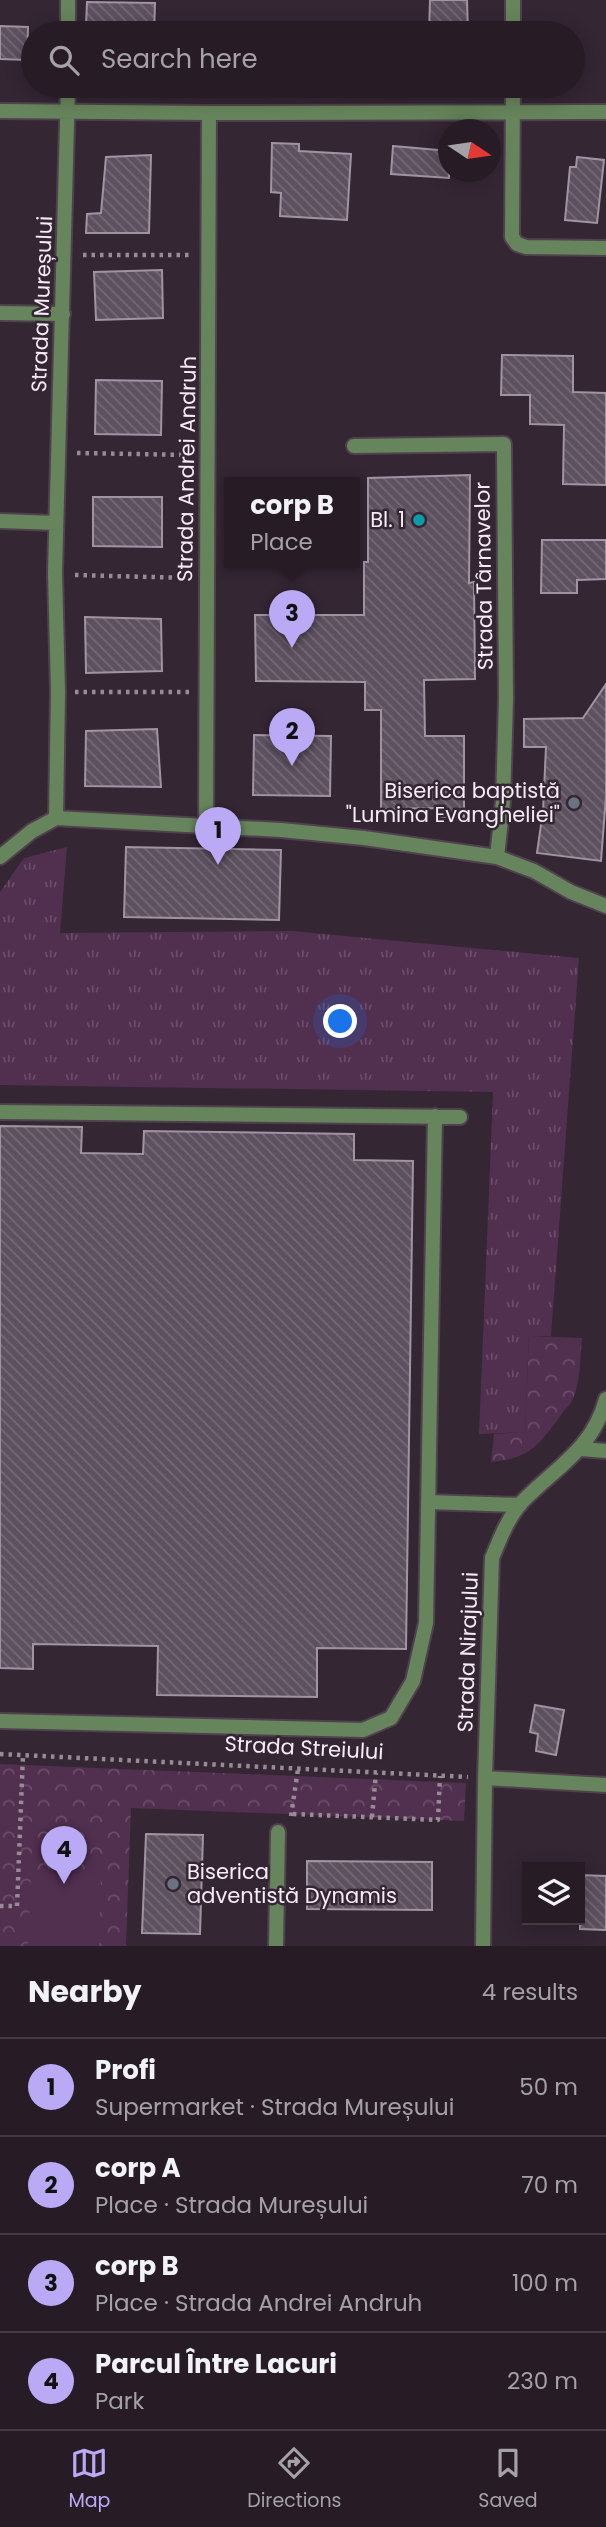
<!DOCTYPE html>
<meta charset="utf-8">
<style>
:root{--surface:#271c26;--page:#332932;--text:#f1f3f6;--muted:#a4a1a7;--line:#433a43;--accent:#baaaf6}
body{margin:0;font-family:Poppins,sans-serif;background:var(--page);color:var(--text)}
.controls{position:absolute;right:21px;bottom:21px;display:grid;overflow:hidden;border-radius:0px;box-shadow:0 4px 18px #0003}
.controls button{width:63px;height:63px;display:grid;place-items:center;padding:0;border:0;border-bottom:2px solid var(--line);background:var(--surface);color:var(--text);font:35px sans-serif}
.compass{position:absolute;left:438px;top:119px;width:63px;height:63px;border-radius:50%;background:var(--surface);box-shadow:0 4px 18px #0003;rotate:103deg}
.you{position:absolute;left:341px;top:1022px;width:24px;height:24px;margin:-18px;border:5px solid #fff;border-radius:50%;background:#1a73e8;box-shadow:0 0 0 10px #1a73e833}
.badge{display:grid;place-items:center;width:46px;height:46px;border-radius:50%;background:var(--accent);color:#111;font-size:23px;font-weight:700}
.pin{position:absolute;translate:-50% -58px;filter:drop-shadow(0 2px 4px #0008)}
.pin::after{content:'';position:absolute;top:37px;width:24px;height:21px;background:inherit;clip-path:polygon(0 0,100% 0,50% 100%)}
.popup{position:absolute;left:224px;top:477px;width:136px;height:91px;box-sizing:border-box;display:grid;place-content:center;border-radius:0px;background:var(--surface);filter:drop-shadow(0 2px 5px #0005);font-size:23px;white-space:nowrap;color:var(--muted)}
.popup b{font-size:26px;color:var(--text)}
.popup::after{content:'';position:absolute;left:50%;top:100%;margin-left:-14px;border:14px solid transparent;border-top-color:var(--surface)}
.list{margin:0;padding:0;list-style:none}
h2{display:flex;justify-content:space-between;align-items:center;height:91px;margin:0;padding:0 28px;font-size:30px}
h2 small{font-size:23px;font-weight:400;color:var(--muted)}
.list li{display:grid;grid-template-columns:46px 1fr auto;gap:21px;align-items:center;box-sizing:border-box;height:98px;padding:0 28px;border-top:2px solid var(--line)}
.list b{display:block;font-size:26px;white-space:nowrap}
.list p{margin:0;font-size:23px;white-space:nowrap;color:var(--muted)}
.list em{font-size:23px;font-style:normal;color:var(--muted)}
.icon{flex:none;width:38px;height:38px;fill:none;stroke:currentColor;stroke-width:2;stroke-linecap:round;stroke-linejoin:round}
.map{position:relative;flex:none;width:606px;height:1946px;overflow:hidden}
.search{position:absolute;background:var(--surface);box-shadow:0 4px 18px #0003;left:21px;right:21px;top:21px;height:77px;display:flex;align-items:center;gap:18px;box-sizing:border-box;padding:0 24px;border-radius:38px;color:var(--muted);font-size:26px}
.sheet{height:483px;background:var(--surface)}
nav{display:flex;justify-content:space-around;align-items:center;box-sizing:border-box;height:98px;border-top:2px solid var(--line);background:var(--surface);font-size:19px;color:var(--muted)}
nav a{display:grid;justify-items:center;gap:4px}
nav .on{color:var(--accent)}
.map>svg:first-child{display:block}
</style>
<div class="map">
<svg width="606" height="1946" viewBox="0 0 606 1946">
<defs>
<pattern id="grass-tufts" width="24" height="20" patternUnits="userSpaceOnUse" patternTransform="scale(1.75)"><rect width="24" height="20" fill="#512f4f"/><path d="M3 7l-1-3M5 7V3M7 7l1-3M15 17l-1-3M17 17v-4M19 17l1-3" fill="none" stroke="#6b4d69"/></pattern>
<pattern id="park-crowns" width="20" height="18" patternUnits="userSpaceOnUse" patternTransform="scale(1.75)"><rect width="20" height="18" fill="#512f4f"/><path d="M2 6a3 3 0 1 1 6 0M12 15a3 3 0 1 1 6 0" fill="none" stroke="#6b4d69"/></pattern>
<pattern id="building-back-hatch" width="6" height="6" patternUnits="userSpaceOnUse" patternTransform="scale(1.75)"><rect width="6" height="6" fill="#5d505f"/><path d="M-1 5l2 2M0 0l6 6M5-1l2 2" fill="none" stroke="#756977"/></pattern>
</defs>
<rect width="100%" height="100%" fill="#342633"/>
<path fill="url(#grass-tufts)" d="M 67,847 L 60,933 L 292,931 L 579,958 L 551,1336 L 529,1336 L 525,1432 L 479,1434 L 493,1092 L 0,1085 L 0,892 L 24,858 Z"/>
<path fill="url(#park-crowns)" d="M 529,1336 L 582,1338 C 580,1358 581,1385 571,1403 C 569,1406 566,1408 564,1411 C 541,1442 532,1459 491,1462 L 494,1434 L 525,1432 Z
M 0,1764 L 466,1783 L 464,1821 L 131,1808 L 126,1946 L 0,1946 Z"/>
<path fill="#512f4f" d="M 31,1871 L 101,1873 L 99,1946 L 28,1946 Z"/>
<path fill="url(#building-back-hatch)" stroke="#a293a4" stroke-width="2" d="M 430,0 L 467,0 L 468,33 L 429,33 Z
M 87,2 L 155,3 L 154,33 L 123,33 L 123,25 L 86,25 Z
M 0,26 L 28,27 L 27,60 L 0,59 Z
M 272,143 L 299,144 L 299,151 L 351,154 L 347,220 L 280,216 L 281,193 L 271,192 Z
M 393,146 L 449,151 L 449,178 L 391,174 Z
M 151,155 L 149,233 L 86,233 L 87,214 L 101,213 L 106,157 Z
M 577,157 L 604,160 L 597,223 L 565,220 L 570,167 L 576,167 Z
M 162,270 L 163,318 L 96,320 L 94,272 Z
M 502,355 L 573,356 L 573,392 L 606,393 L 606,485 L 563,484 L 564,425 L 530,424 L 530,395 L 501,395 Z
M 96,380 L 162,381 L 161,435 L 95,434 Z
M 470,475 L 469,583 L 474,582 L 475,679 L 424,680 L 425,736 L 464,736 L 464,817 L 437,817 L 437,808 L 381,809 L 381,710 L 365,710 L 365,682 L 256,681 L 255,615 L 364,615 L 364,562 L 368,562 L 368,478 Z
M 93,497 L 162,497 L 162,547 L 93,546 Z
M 542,540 L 606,540 L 606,579 L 577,580 L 577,593 L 541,593 Z
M 85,617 L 161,619 L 162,671 L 86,673 Z
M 606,684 L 606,796 L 601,861 L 537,853 L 543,811 L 546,747 L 524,747 L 524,719 L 583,718 Z
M 157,729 L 161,787 L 85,786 L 86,731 Z
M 254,735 L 331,736 L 330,796 L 253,795 Z
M 126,847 L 281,850 L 279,920 L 124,917 Z
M 0,1126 L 82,1127 L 81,1153 L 143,1154 L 144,1131 L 354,1134 L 354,1160 L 413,1161 L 406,1649 L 317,1648 L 317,1697 L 157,1695 L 158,1646 L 33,1644 L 33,1669 L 0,1668 Z
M 535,1705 L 564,1710 L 556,1755 L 536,1751 L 538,1734 L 530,1732 Z
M 146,1834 L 203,1835 L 200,1934 L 142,1933 Z
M 307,1861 L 432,1862 L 432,1910 L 307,1909 Z
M 580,1875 L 606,1876 L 606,1930 L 580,1929 Z"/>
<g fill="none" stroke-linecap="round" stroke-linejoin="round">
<defs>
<path id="lane" d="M 0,313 L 63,314
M 0,1112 L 460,1117
M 581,1449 L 606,1451
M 428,1502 L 520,1505
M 0,1721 L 363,1730 L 391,1718 L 413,1681 L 426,1623 L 435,1116
M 276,1946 L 278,1832"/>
<path id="street" d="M 68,33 L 68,0
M 513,33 L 513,0
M 513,86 L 512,237 L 517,244 L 526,247 L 606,248
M 0,111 L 209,113 L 606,112
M 354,446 L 504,444 L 506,699 L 503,801 L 497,857
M 0,521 L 56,523
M 56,818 L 58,692 L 55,573 L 68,86
M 206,826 L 209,113
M 0,857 L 32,831 L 56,818 L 281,830 L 364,838 L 497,857 L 534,871 L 571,892 L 606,906
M 485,1778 L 606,1785
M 483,1946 L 485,1778 L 492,1558 C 500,1539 507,1520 520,1504 C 554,1468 592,1451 606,1399"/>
</defs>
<use href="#lane" stroke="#4f424e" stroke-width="18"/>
<use href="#street" stroke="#4f424e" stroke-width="18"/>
<path stroke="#978b96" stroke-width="4.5" stroke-dasharray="3.5 5" stroke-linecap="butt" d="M 83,255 L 190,255
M 77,453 L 191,455
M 75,575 L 188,578
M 75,692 L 189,692
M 0,1754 L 468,1777
M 293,1814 L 438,1820 L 440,1776
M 291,1816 L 298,1769
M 372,1817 L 376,1773
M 0,1906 L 17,1906 L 23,1755"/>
<use href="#lane" stroke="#67855c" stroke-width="14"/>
<use href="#street" stroke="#67855c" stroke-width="14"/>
</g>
<circle fill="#0f9aa8" stroke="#342633" stroke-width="2.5" cx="419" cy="520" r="7"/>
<g fill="#6b7280" stroke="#342633" stroke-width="2.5">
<circle cx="574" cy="803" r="7"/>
<circle cx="173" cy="1884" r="7"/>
</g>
<g text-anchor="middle" stroke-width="5" stroke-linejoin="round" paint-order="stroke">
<g font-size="21" fill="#f6ecf5" stroke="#342633">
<text transform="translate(42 304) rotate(-88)" y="7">Strada Mureșului</text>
<text transform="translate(187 469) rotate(-89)" y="7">Strada Andrei Andruh</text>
<text transform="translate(484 576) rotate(-91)" y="7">Strada Târnavelor</text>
<text transform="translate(468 1652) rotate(-88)" y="7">Strada Nirajului</text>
<text transform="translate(304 1748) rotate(3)" y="7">Strada Streiului</text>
</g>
<g font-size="21" fill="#f6ecf5" stroke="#342633" text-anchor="end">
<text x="405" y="527">Bl. 1</text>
<text x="560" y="798">Biserica baptistă<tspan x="560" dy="24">"Lumina Evangheliei"</tspan></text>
<text x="187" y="1879" text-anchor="start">Biserica<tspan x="187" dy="24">adventistă Dynamis</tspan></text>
</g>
</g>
</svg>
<div class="controls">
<button><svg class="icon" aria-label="layers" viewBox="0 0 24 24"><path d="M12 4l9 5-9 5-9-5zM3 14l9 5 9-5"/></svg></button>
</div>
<svg class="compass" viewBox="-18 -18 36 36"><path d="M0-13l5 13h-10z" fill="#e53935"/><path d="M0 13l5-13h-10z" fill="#a4a1a7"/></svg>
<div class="you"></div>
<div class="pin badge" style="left:218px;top:865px">1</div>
<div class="pin badge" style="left:292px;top:766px">2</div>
<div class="pin badge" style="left:292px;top:648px">3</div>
<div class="popup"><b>corp B</b>Place</div>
<div class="pin badge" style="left:64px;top:1884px">4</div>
<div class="search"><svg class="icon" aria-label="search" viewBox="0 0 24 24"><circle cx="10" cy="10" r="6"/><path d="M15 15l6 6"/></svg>Search here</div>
</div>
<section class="sheet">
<h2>Nearby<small>4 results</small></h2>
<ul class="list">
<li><span class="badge">1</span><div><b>Profi</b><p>Supermarket · Strada Mureșului</p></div><em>50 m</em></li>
<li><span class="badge">2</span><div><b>corp A</b><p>Place · Strada Mureșului</p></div><em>70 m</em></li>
<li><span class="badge">3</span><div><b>corp B</b><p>Place · Strada Andrei Andruh</p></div><em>100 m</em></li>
<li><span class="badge">4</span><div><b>Parcul Între Lacuri</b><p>Park</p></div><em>230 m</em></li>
</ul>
</section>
<nav>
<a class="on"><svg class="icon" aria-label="map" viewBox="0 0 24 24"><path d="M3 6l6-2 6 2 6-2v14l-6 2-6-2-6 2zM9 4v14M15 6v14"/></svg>Map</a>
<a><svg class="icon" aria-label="directions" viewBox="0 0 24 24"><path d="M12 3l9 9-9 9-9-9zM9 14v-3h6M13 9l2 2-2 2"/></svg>Directions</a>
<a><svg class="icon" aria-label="saved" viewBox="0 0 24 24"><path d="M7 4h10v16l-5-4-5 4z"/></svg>Saved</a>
</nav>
